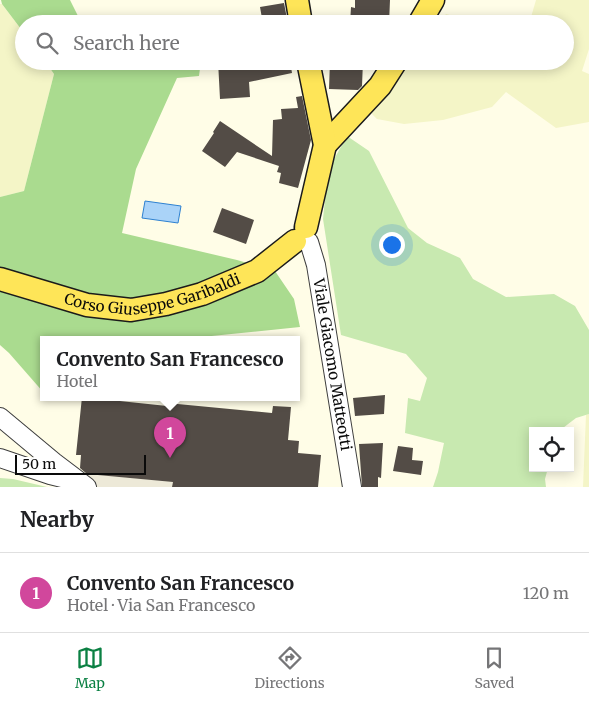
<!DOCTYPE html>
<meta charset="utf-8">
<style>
:root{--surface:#fff;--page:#f2f2f2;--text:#202124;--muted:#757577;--line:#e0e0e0;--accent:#0b8043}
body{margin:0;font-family:Merriweather,serif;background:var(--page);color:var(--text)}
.controls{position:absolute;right:15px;bottom:15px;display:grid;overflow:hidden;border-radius:0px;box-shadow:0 2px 12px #0003}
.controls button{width:45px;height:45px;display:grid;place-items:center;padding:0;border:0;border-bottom:1px solid var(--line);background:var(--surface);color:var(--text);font:25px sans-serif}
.scale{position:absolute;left:15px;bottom:12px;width:131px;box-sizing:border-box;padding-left:5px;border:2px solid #0a0a0a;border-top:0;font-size:14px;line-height:18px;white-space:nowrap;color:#0a0a0a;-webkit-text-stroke:4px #fff;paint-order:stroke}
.you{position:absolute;left:391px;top:244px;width:18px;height:18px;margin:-12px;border:4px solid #fff;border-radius:50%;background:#1a73e8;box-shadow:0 0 0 8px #1a73e833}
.badge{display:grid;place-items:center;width:32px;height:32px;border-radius:50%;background:var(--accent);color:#fff;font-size:16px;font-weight:700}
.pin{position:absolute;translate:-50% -41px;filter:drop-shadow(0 1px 2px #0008)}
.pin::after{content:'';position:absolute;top:26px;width:18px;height:15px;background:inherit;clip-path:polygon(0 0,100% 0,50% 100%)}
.popup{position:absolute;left:40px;top:336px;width:260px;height:65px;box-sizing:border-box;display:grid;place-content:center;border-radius:0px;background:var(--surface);filter:drop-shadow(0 1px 4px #0005);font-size:16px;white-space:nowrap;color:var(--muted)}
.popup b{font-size:19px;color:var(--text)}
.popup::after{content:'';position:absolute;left:50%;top:100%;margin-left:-10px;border:10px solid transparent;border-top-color:var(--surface)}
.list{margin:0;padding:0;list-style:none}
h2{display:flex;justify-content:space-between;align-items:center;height:65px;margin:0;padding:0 20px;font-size:21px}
h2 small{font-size:16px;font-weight:400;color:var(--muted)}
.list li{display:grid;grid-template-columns:32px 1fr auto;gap:15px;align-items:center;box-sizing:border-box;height:80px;padding:0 20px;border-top:1px solid var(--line)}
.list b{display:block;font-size:19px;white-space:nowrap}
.list p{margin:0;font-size:16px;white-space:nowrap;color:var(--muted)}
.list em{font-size:16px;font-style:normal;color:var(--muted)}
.icon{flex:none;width:28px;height:28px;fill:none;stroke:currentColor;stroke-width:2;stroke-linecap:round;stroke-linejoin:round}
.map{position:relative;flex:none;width:589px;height:487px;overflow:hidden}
.search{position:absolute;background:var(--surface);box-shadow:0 2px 12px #0003;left:15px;right:15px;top:15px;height:55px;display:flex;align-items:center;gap:12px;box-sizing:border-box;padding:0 18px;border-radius:28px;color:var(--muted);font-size:19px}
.sheet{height:145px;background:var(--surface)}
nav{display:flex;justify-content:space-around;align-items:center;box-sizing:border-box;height:70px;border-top:1px solid var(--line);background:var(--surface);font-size:14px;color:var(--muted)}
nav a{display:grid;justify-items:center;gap:2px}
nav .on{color:var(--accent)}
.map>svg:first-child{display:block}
</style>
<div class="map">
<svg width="589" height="487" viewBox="0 0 589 487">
<rect width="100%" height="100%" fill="#fffde7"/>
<path fill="#f4f5c7" d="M 536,0 L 589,0 L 589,49 L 582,71 L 589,74 L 589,122 L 556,128 L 506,92 L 492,107 L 443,120 L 404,124 L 377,119 L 368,110 L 408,61 L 565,61 L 565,24 L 529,24 Z
M 0,4 L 2,4 L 24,33 L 24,61 L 45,61 L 54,74 L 24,191 L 0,197 Z
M 446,14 L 481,24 L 438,24 Z
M 589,414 L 589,487 L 583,487 L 586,415 Z"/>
<path fill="#c8e9b0" d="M 347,136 L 369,151 L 408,228 L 427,243 L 460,258 L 473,279 L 506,297 L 554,294 L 575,306 L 589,330 L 589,414 L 576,418 L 559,431 L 533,431 L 533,468 L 548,468 L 545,479 L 546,487 L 433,487 L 438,472 L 444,443 L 405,433 L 408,398 L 420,401 L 427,378 L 406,354 L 341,335 L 323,219 L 328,170 Z
M 0,478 L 13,479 L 47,487 L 0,487 Z"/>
<path fill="#aadb8f" d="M 1,0 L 70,0 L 82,24 L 24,24 L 24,33 L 2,4 Z
M 133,15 L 150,24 L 108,24 Z
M 45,61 L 201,61 L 199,76 L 177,78 L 136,169 L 122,233 L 237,260 L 275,271 L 294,299 L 300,327 L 182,339 L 44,339 L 44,393 L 9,353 L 0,345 L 0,197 L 24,191 L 54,74 Z"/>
<path fill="#ede9d8" d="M 79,473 L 173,482 L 172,487 L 83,487 Z"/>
<path fill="#aad3f8" stroke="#2e81d1" d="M 145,201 L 181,206 L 178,223 L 142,218 Z"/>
<path fill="#534c46" d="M 355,0 L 390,0 L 389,24 L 350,24 L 351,7 L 355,8 Z
M 284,3 L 288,24 L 263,24 L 260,7 Z
M 218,61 L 290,61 L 292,73 L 249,82 L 250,97 L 220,99 Z
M 330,61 L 363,61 L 362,86 L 358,90 L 329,89 Z
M 302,96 L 311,140 L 298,188 L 279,183 L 281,173 L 277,172 L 279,166 L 237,152 L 225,167 L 202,151 L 214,133 L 213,132 L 220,121 L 272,156 L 273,120 L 282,119 L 281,109 L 298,108 L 296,97 Z
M 222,208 L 254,220 L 246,244 L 213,232 Z
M 385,395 L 384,414 L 355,416 L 353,398 Z
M 82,397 L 167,406 L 167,403 L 272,413 L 273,406 L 291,407 L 288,440 L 299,441 L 298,453 L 321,455 L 318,487 L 172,487 L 173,482 L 87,474 L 80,468 L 81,455 L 76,455 Z
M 383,443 L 381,478 L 378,477 L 378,487 L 362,487 L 359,444 Z
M 398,446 L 413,448 L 412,460 L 423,461 L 421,475 L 393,471 Z"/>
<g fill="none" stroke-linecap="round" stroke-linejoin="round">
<defs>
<g id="minor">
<path id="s1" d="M 309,242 L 316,265 L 352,487"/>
<path d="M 0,417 L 54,462 L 87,487"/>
<path d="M 0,458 L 50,475 L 74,481"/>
</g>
<g id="major">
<path d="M 297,0 L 301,24"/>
<path d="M 419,24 L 433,0"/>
<path d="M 325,145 L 380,86 L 396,61"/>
<path d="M 306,227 L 325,145 L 308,61"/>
<path id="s2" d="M 0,279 L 87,305 L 131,310 L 166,304 L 202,294 L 257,271 L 295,241"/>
</g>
</defs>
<use href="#minor" stroke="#3d3d3d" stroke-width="20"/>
<use href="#major" stroke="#1b1b1b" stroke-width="25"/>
<use href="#minor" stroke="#fff" stroke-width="18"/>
<use href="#major" stroke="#fee558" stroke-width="22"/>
</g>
<g text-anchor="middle" stroke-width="5" stroke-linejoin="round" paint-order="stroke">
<g font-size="15" fill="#0a0a0a" stroke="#fff">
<text dy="5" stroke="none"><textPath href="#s2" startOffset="158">Corso Giuseppe Garibaldi</textPath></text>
<text dy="5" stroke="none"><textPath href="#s1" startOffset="125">Viale Giacomo Matteotti</textPath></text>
</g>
</g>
</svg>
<div class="controls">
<button><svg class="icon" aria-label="locate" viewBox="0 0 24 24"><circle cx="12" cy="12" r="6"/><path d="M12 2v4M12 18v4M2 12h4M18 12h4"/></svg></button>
</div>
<div class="scale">50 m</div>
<div class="you"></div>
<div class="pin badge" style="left:170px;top:458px;background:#d1479c">1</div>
<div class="popup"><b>Convento San Francesco</b>Hotel</div>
<div class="search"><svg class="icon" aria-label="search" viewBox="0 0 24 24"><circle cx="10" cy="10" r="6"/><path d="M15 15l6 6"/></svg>Search here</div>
</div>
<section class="sheet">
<h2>Nearby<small></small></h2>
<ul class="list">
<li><span class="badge" style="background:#d1479c">1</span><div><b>Convento San Francesco</b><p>Hotel · Via San Francesco</p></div><em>120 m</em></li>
</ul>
</section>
<nav>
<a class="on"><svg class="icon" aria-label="map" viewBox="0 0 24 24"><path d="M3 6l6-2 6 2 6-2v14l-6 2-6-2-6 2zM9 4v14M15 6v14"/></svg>Map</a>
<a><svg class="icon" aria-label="directions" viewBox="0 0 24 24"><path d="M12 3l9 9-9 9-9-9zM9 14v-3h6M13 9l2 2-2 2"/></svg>Directions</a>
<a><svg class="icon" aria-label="saved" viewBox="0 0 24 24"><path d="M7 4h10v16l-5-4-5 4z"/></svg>Saved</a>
</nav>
